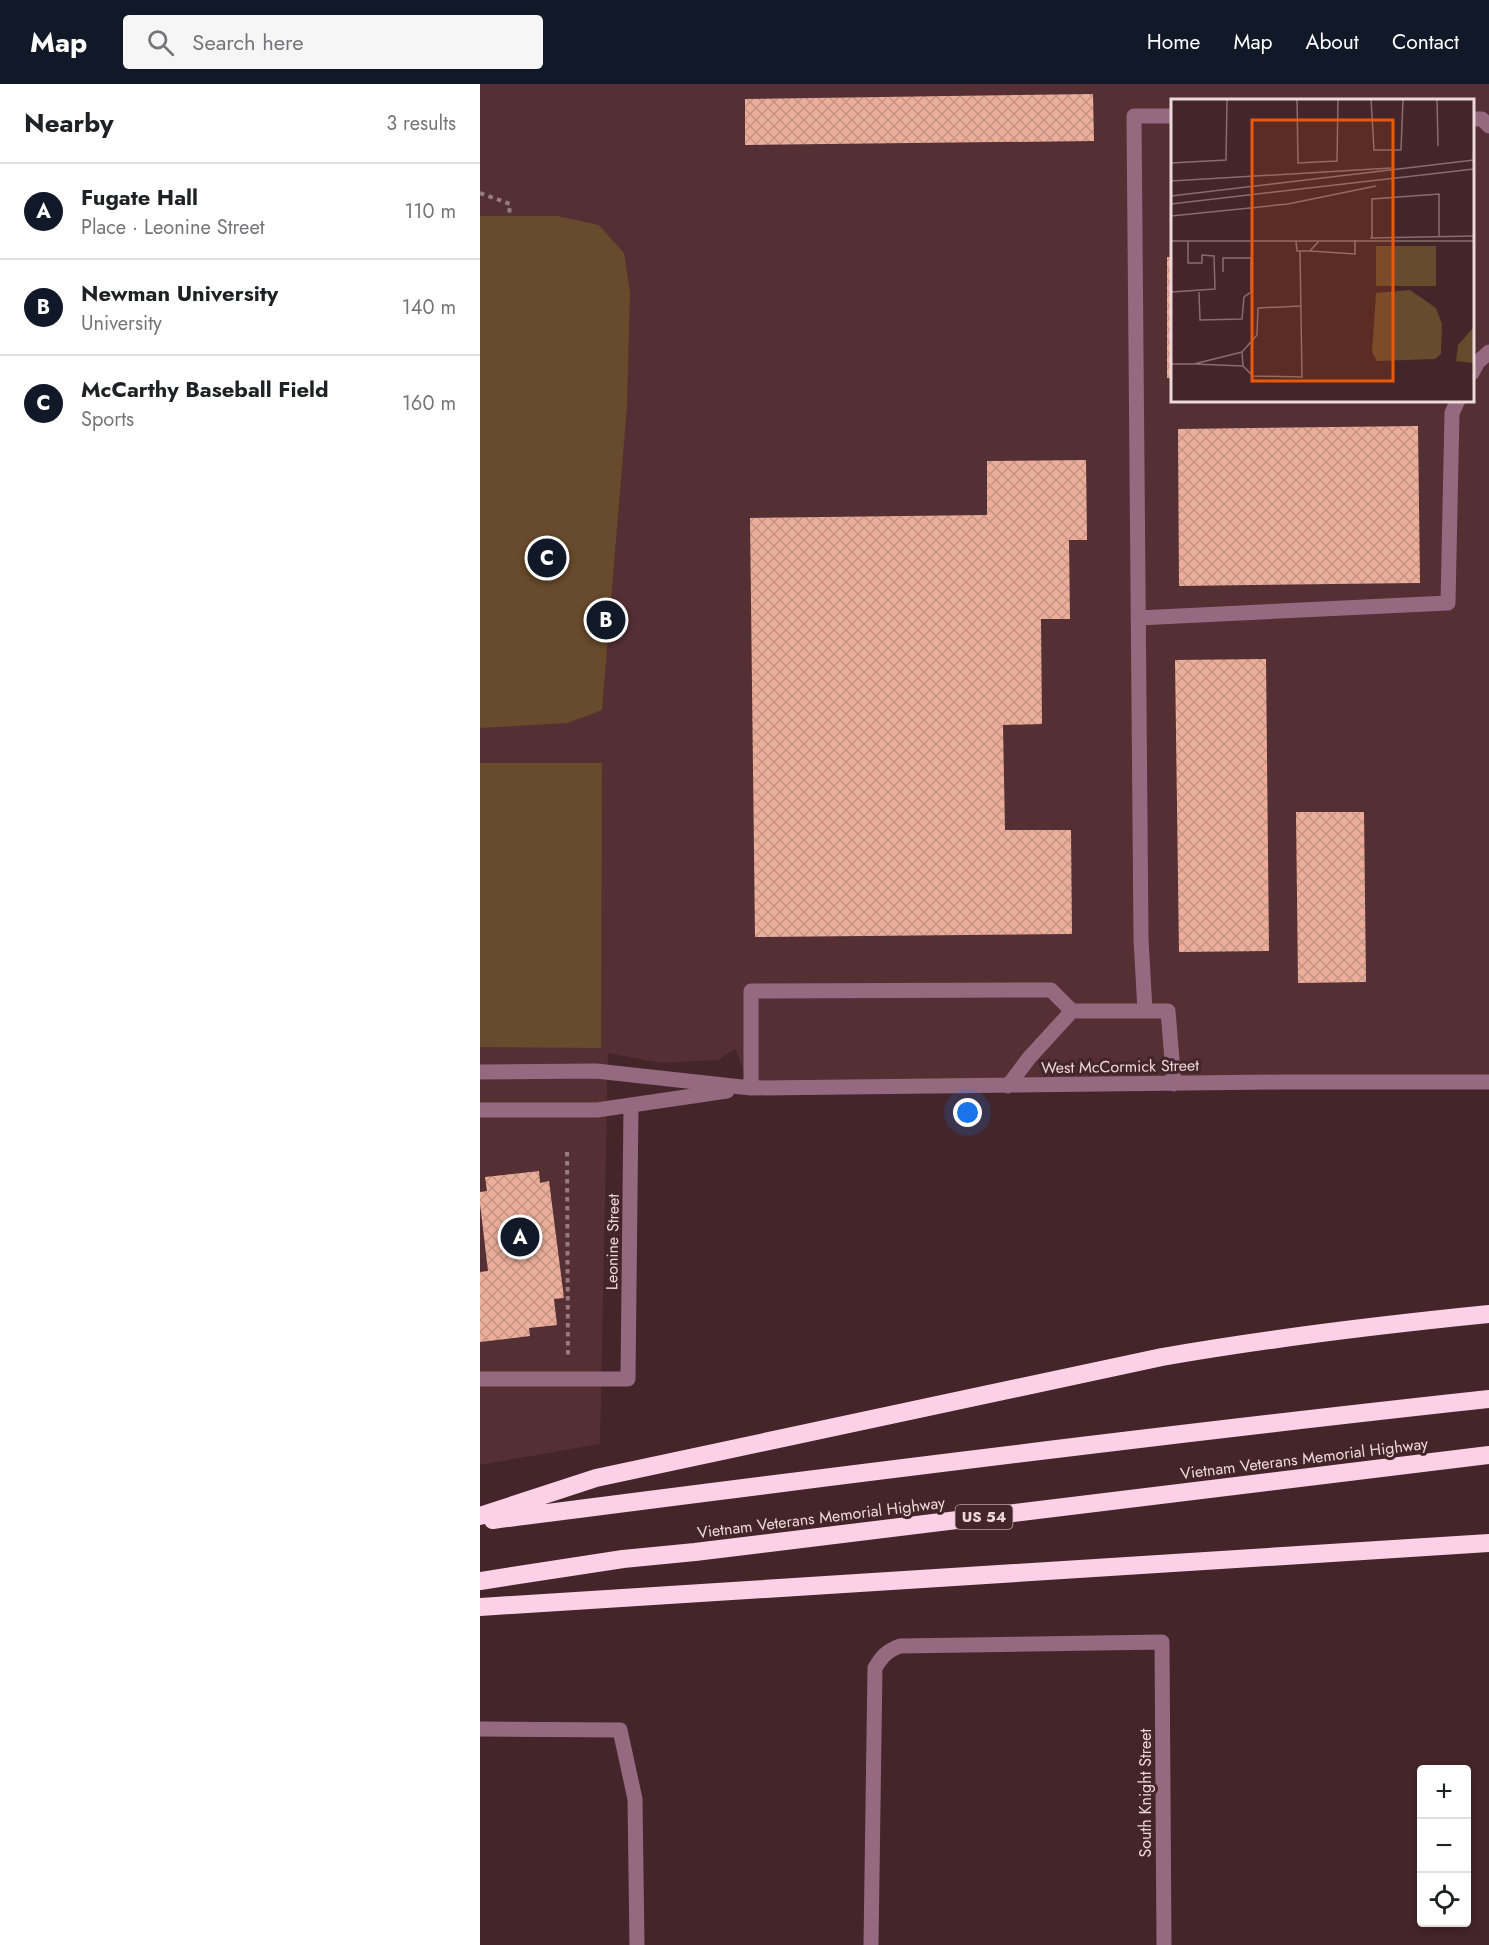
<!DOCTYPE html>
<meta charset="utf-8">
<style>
:root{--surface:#fff;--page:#f6f6f6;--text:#202124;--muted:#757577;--line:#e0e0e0;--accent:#111827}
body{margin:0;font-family:Jost,sans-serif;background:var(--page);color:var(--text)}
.controls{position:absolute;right:18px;bottom:18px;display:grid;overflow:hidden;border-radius:6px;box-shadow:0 3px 9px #0003}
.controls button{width:54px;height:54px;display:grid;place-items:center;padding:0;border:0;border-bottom:2px solid var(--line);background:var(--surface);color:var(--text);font:30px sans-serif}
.you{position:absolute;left:488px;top:1029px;width:21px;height:21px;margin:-15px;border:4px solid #fff;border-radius:50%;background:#1a73e8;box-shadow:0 0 0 9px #1a73e833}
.badge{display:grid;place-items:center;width:39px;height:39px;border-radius:50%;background:var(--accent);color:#fff;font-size:20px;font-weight:700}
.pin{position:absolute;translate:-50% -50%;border:3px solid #fff;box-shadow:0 2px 6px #0006}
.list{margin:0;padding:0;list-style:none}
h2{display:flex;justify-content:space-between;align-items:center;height:78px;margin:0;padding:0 24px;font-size:26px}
h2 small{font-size:20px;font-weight:400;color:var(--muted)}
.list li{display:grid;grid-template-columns:39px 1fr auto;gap:18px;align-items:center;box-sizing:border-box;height:96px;padding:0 24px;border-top:2px solid var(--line)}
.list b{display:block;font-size:22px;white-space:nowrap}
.list p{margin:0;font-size:20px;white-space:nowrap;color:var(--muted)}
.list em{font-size:20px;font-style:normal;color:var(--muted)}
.icon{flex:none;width:33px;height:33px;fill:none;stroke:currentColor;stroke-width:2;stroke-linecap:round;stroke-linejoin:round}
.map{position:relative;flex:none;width:1009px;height:1861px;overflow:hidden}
header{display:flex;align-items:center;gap:36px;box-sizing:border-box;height:84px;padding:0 30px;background:var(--accent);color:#fff}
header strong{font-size:28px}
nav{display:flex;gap:33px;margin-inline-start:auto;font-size:21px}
.search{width:420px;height:54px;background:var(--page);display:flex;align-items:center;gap:15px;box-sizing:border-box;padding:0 21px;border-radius:6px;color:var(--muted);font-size:22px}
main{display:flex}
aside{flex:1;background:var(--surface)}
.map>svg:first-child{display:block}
</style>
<header>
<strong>Map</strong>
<div class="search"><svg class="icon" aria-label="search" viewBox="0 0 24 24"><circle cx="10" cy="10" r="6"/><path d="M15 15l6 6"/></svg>Search here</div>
<nav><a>Home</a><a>Map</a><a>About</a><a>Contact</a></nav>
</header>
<main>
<aside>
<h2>Nearby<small>3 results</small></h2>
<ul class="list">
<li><span class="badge">A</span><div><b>Fugate Hall</b><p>Place · Leonine Street</p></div><em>110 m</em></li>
<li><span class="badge">B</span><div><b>Newman University</b><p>University</p></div><em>140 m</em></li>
<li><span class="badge">C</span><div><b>McCarthy Baseball Field</b><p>Sports</p></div><em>160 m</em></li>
</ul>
</aside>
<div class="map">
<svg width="1009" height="1861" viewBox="0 0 1009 1861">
<defs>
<pattern id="building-cross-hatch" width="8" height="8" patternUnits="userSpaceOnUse" patternTransform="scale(1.5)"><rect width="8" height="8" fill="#ecae9a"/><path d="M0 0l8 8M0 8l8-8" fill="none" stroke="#c39384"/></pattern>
</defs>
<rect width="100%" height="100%" fill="#442529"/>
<path fill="#542f34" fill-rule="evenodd" d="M 0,0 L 1009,0 L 1009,1000 L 271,1004 L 255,965 L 238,976 L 181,979 L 128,969 L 120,1360 L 0,1381 ZM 692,16 L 992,16 L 992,316 L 692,316 Z"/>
<path fill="#684a2c" d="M 0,132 L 77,132 L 119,141 L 144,169 L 150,208 L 147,322 L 122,626 L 88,639 L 0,644 Z
M 0,679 L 122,679 L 121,964 L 0,963 Z"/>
<path fill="url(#building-cross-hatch)" d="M 613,10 L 614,57 L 265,61 L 265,15 Z
M 687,173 L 692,173 L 692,294 L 687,294 Z
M 938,342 L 940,499 L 699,502 L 698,345 Z
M 606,376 L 607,456 L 589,456 L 590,535 L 561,535 L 562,640 L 523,641 L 525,746 L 591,746 L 592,850 L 275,853 L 270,434 L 507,431 L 507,377 Z
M 786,575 L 789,867 L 699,868 L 695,576 Z
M 816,728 L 884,728 L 886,898 L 818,899 Z
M 59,1087 L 60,1099 L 69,1097 L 84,1214 L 74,1215 L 77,1241 L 49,1244 L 50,1252 L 0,1258 L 0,1188 L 8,1187 L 0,1120 L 0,1108 L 7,1107 L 5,1093 Z"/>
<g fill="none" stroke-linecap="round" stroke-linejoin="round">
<path stroke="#967c7f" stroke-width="4" stroke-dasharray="4.5 4.5" stroke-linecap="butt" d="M 0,109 L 30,120 L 29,132
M 87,1068 L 88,1274"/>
<path stroke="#956a81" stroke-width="15" d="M 992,35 L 1002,35 L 1009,42
M 992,289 L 998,278 L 1009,268
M 658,534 L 968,519 L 972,329 L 978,316
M 665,927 L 661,855 L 654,32 L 692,32
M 0,988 L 116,987 L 271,1004 L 802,998 L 1009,998
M 528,1002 L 549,974 L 592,927 L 688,927 L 694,1000
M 271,1004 L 271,907 L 571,906 L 592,927
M 0,1026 L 117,1026 L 247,1007
M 0,1295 L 148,1295 L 151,1021
M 0,1645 L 140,1646 L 155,1715 L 157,1861
M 391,1861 L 395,1584 C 402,1572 407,1567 420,1562 L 682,1558 L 684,1861"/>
<path stroke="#fcd1e7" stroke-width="18" d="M 0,1432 L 116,1394 L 682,1273 C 791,1254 899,1241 1009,1230
M 13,1436 C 345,1393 676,1351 1009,1315
M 0,1497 L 143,1475 L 215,1468 L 1009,1371
M 0,1523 L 1009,1459"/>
</g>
<g text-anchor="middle" stroke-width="6" stroke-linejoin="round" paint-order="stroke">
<rect fill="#442529" stroke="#baa2a5" stroke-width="1.5" x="475.5" y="1421" width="57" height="24" rx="4.5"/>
<g font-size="15" font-weight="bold" fill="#edd8da">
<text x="504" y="1438">US 54</text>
</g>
<g font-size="16" fill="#edd8da" stroke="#442529">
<text transform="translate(640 982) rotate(-1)" y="6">West McCormick Street</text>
<text transform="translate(132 1158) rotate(-89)" y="6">Leonine Street</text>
<text transform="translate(824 1374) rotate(-7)" y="6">Vietnam Veterans Memorial Highway</text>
<text transform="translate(341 1433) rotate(-7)" y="6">Vietnam Veterans Memorial Highway</text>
<text transform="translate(665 1709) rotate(-90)" y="6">South Knight Street</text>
</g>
</g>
<g transform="translate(691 15)">
<rect width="303" height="303" fill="#442529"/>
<path d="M 205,147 L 265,147 L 265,187 L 205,187 ZM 239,191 L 265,209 L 271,225 L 270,255 L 264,260 L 206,262 L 201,253 L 205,194 ZM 303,228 L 303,264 L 285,262 L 287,246 Z" fill="#684a2c"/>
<path fill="none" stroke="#886d70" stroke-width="1.5" d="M 126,0 L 127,64 L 166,62 L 167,0M 200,0 L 203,51 L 230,51 L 232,0M 266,0 L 267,47M 0,64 L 55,61 L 56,0M 0,82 L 220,69M 0,97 L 303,61M 0,105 L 303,70M 0,117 L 117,105 L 205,87M 199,139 L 303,137M 201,139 L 201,100 L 268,95 L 268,138M 0,142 L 303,142M 125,142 L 126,152 L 139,152 L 148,142M 139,152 L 184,155 L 184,141M 0,193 L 44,190 L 43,157 L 31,156 L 31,164 L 17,164 L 17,142M 28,193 L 29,221 L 71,220 L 73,198 L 80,193 L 80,159 L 52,159 L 52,173M 71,253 L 86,236 L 87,209 L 130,207M 0,265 L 23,265M 72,267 L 71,253 L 23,265 L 72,267 L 82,277 L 131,278 L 129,152"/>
<path fill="#e8590c" fill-opacity="0.15" stroke="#e8590c" stroke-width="3" d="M 81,21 L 222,21 L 222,282 L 81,282 Z"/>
<rect width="303" height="303" fill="none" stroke="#edd8da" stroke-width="3"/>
</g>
</svg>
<div class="controls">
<button>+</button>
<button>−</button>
<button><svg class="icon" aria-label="locate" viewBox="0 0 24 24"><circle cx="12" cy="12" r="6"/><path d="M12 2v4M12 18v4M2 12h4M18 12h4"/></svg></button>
</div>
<div class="you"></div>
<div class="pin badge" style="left:40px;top:1153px">A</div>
<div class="pin badge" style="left:126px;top:536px">B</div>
<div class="pin badge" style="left:67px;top:474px">C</div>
</div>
</main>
